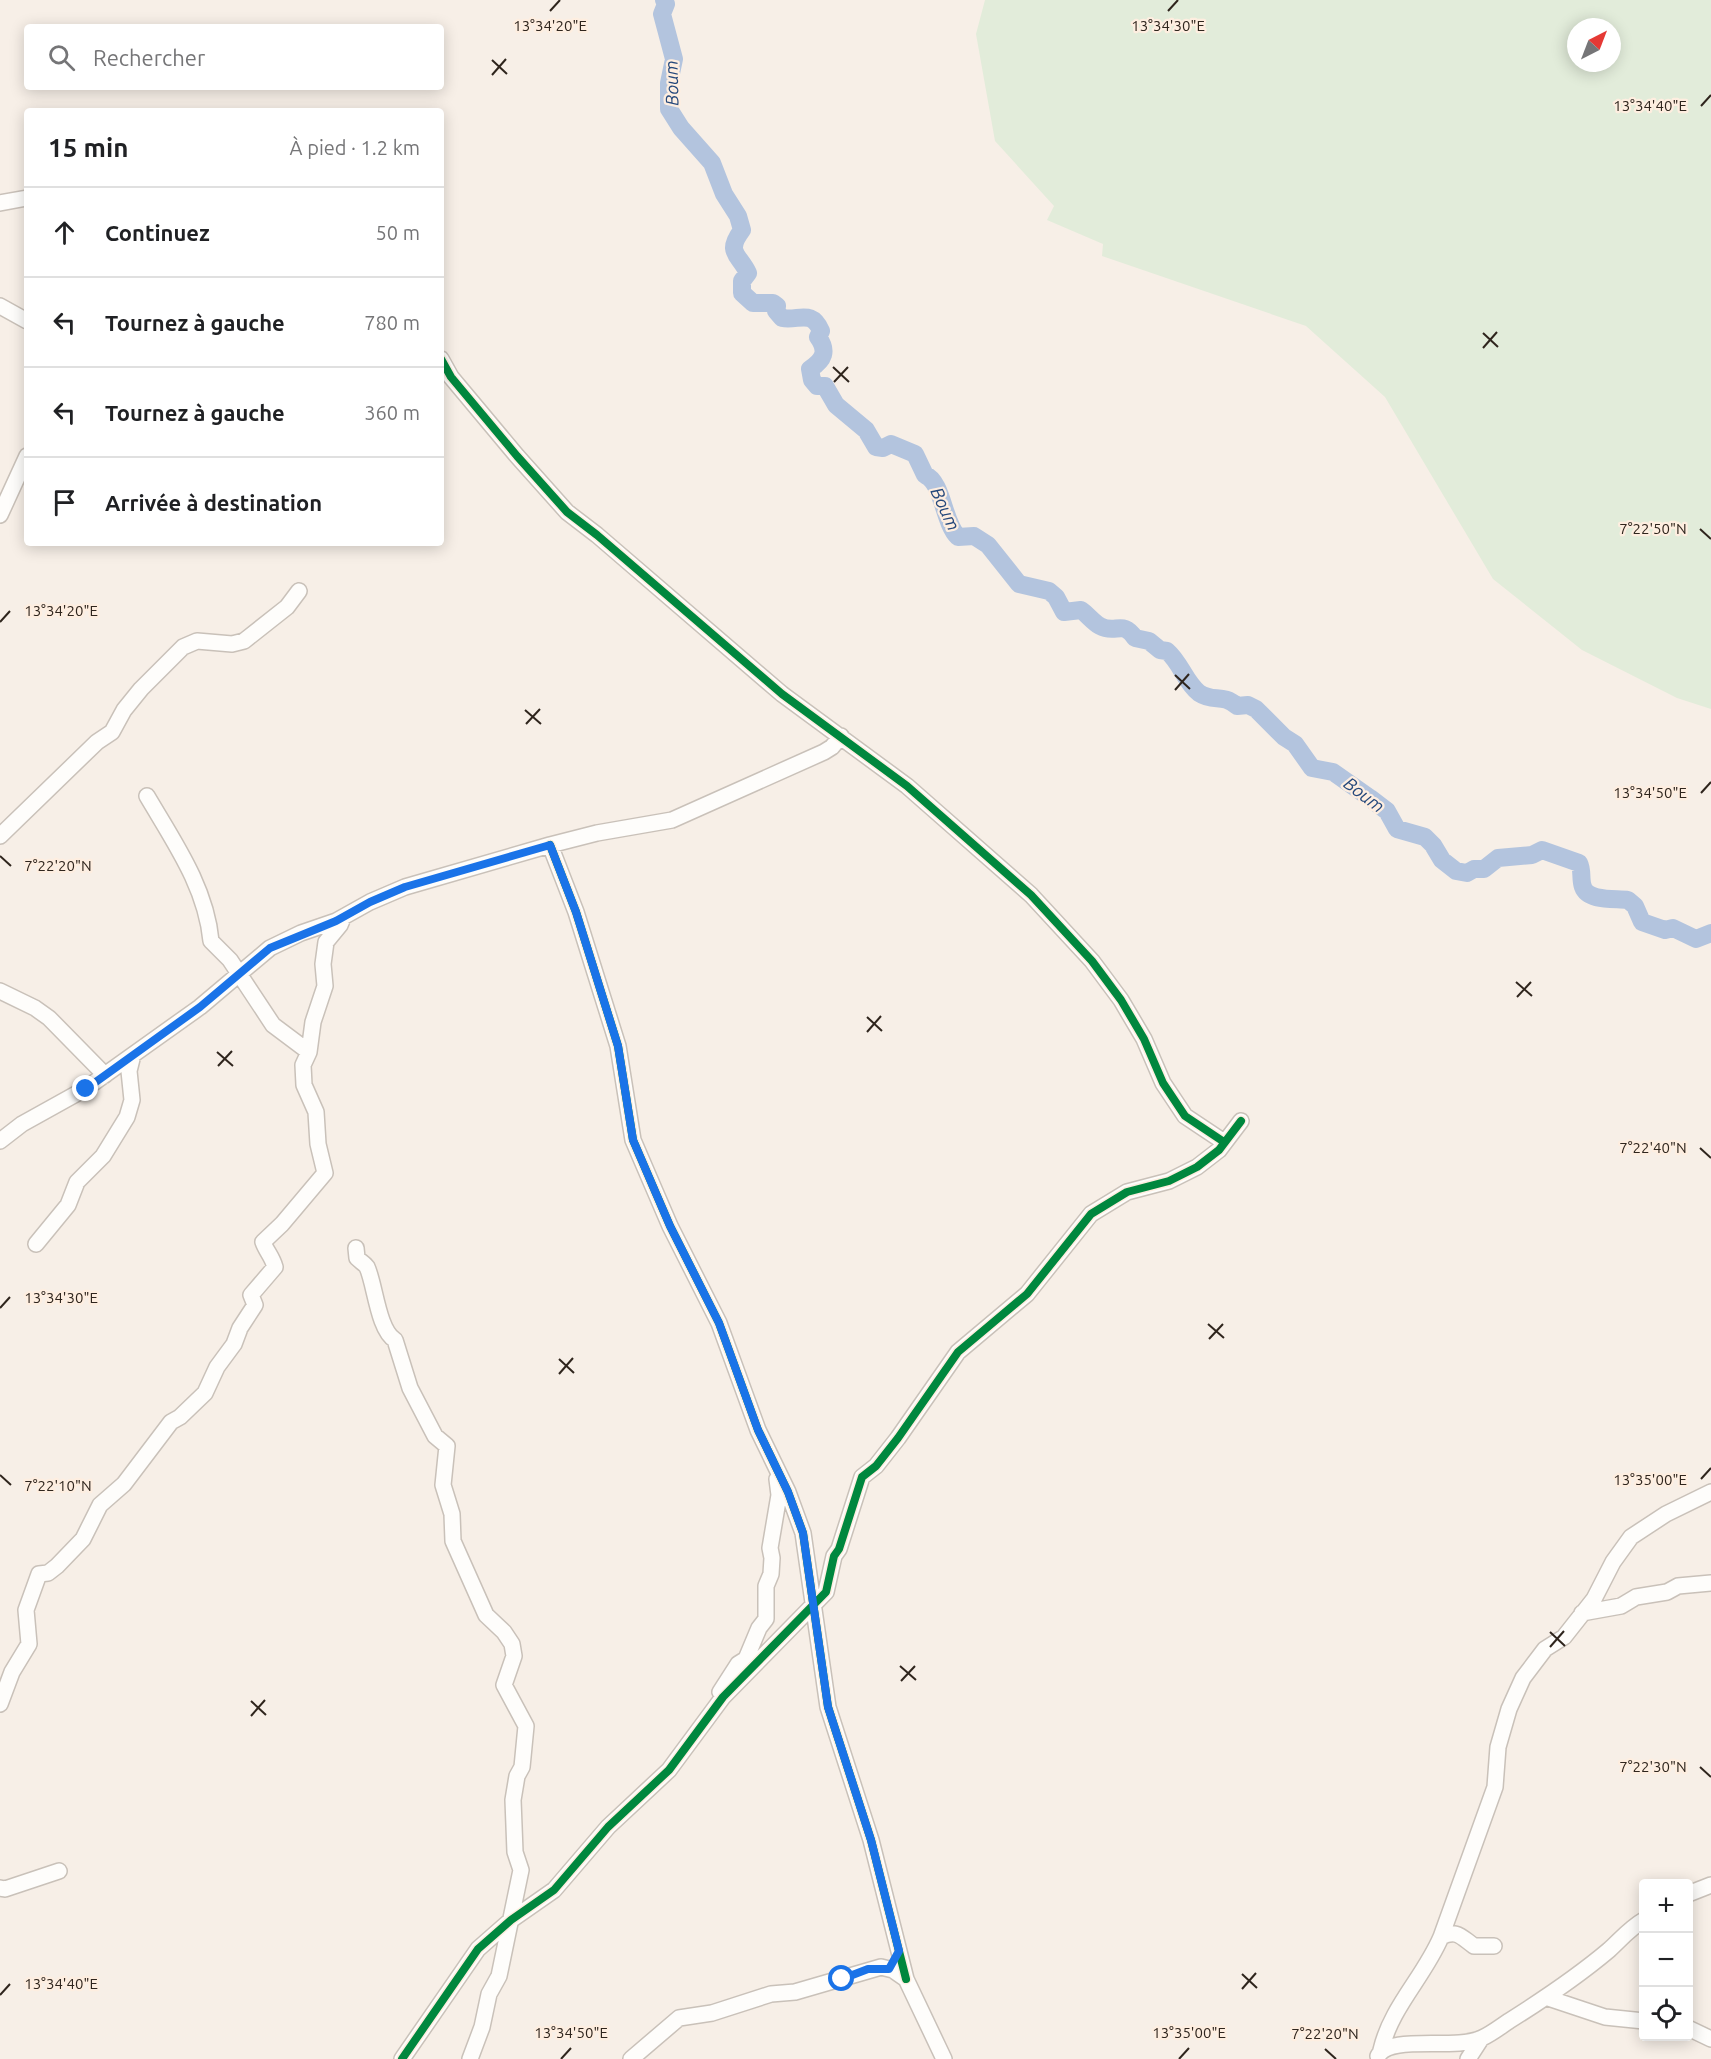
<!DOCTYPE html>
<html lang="fr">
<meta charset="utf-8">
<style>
:root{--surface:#fff;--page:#f2f2f2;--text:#202124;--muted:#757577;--line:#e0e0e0}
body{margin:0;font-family:Ubuntu,sans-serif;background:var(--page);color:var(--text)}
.controls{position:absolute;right:18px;bottom:18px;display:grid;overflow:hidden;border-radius:6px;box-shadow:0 3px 15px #0003}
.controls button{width:54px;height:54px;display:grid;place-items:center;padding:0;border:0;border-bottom:2px solid var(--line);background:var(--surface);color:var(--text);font:30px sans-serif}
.compass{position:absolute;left:1567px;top:18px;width:54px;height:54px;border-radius:50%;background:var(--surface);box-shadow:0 3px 15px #0003;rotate:42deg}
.stop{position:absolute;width:18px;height:18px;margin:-14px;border:4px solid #1a73e8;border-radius:50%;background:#fff}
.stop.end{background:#1a73e8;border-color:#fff;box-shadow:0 2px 6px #0008}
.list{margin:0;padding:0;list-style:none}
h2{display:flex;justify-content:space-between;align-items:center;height:78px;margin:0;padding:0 24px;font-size:26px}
h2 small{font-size:20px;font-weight:400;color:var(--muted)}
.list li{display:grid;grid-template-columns:39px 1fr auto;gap:18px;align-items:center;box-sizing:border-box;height:90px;padding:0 24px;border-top:2px solid var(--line)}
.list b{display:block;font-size:22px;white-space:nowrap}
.list em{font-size:20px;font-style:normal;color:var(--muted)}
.icon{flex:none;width:33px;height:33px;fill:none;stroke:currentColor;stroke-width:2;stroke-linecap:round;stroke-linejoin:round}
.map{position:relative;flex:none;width:1711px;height:2059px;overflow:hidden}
.search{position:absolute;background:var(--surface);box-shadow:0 3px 15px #0003;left:24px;top:24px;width:420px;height:66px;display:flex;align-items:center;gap:15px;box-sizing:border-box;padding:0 21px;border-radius:6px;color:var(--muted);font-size:22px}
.panel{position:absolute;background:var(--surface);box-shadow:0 3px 15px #0003;left:24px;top:108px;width:420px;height:438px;border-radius:6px}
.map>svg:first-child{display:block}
</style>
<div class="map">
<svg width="1711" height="2059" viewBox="0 0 1711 2059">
<rect width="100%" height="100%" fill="#f7efe7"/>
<path fill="#e2ecda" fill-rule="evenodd" d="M 985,0 L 1711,0 L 1711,709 L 1677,698 L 1582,650 L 1493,579 L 1385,397 L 1306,326 L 1102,256 L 1103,244 L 1047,220 L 1054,206 L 995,141 L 976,34 ZM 1576,27 L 1612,27 L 1612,63 L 1576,63 Z"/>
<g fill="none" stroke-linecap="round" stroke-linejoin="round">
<path stroke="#b3c4de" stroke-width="18" d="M 664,0 L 666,4 L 662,14 L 674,59 L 669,83 L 669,109 L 681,128 L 712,163 L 724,194 L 738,216 L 742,230 C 725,253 739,254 748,273 L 742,281 L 742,293 L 753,303 L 773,303 L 777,306 L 776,311 L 782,318 C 799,321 812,309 821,331 L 818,337 C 828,351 824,360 810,369 L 812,380 L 817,386 L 825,386 L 836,405 L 866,430 L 876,447 L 883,448 L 891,444 L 915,454 L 925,475 C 943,482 943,522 958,537 L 974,536 L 988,545 L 1019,584 L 1049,591 L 1056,597 L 1064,612 L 1081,610 C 1088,615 1093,622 1100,626 C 1116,635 1122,619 1135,638 L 1149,641 L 1160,650 L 1167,651 C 1181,663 1185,682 1199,693 C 1214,703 1222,693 1237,706 L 1248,705 L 1256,709 L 1284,737 L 1295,744 L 1312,768 L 1333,772 L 1370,798 L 1387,811 L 1397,829 L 1425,837 L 1433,845 L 1442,860 L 1456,871 L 1467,873 L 1474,869 L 1484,869 L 1498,858 L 1532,855 L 1542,850 L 1579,863 C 1583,871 1580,879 1583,887 C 1588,902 1617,898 1628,900 L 1635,906 L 1642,922 L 1665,930 L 1673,928 L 1696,939 L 1711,933"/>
<defs>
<path id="minor" d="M 0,203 L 27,198
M 0,306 L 27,321
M 441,359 L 451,377 L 517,456 L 567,512 L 597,535 L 782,694 L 907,786 L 1031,895 L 1092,961 L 1121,1000 L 1144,1039 L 1163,1083 L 1185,1116 L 1224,1142
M 0,515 L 27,456
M 147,796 C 174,842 206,887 211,941 L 230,960 L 273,1025 L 309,1052
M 0,836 L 97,742 L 112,732 L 124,710 L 141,689 L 183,647 L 197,641 L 232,644 L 244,641 L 287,607 L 299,591
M 550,845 L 576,912 L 618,1046 L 633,1140 L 670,1226 L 719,1323 L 758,1430 L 788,1492 L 803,1533 L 828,1707 L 871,1840 L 906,1979
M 0,991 L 35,1008 L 49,1018 L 105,1075
M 0,1141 L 22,1124 L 85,1089 L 200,1007 L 270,948 L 301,933 L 336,921 L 370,902 L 405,887 L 550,845 L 597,833 L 672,820 L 824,752 L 832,747 L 841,736
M 36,1244 L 68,1205 L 77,1182 L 103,1156 L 127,1117 L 132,1100 L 129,1071 L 133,1055
M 356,1248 L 357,1258 C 360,1261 365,1264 367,1267 C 375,1284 378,1330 395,1340 L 410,1388 L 435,1436 L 447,1446 L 443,1485 L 452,1514 L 453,1541 L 486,1615 L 504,1632 L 512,1644 L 514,1656 L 504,1685 L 526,1726 L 522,1767 L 517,1776 L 513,1800 L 515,1852 L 521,1870 L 499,1976 L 489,1994 L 482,2027 L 470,2059
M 1582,1613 L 1621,1606 L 1636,1597 L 1667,1592 L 1678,1586 L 1711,1583
M 720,1692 L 738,1664 L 746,1659 L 759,1628 L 766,1619 L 766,1586 L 771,1574 L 772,1558 L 770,1548 L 779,1495 L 777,1479
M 0,1704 L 12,1672 L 29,1644 L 26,1610 L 39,1574 L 48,1573 L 57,1566 L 83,1539 L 100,1505 L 124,1484 L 171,1422 L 180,1417 L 205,1393 L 217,1367 L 234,1344 L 240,1328 L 255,1305 L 251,1295 L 275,1267 C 272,1256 266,1251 263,1242 L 282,1224 L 325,1173 L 318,1144 L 316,1112 L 304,1085 L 303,1065 L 309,1052 L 313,1022 L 325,986 L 323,964 L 326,942 L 340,925 L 343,918
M 0,1888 L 5,1889 L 59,1871
M 1688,1894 L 1711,1885
M 1441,1937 C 1457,1929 1461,1937 1474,1946 L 1494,1946
M 1548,1998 L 1605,2017 L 1644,2021
M 1688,2028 L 1711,2039
M 1381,2050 C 1391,2007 1424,1977 1441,1937 L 1495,1787 L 1498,1747 L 1509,1709 L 1523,1678 L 1545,1649 L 1564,1637 L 1594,1599 L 1613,1562 L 1631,1537 L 1666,1514 L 1711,1492
M 1378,2056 C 1390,2034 1454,2051 1482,2038 C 1491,2034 1500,2027 1509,2021 C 1544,1999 1577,1977 1609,1950 C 1621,1939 1630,1928 1644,1920
M 402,2059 L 478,1949 L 511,1920 L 554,1890 L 608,1827 L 669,1770 L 723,1697 L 826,1592 L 834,1556 L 839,1549 L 862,1477 L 876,1466 L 898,1438 L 958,1352 L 1027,1294 L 1091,1214 L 1127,1192 L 1169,1181 L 1197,1167 L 1219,1150 L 1241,1121
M 631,2059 L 679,2018 L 712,2013 L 771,1994 L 795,1992 L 881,1967 L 893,1970 L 906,1979 L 944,2059
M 1468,2059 L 1481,2039"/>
</defs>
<use href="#minor" stroke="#c9c1b9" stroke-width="18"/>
<use href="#minor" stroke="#fefdfb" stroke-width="15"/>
<defs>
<path id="cycleway" d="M 441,359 L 451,377 L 517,456 L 567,512 L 597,535 L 782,694 L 907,786 L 1031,895 L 1092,961 L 1121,1000 L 1144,1039 L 1163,1083 L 1185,1116 L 1224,1142
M 550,845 L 576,912 L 618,1046 L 633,1140 L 670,1226 L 719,1323 L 758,1430 L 788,1492 L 803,1533 L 828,1707 L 871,1840 L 906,1979
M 402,2059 L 478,1949 L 511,1920 L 554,1890 L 608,1827 L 669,1770 L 723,1697 L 826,1592 L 834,1556 L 839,1549 L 862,1477 L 876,1466 L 898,1438 L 958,1352 L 1027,1294 L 1091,1214 L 1127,1192 L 1169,1181 L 1197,1167 L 1219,1150 L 1241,1121"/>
</defs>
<use href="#cycleway" stroke="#feeee0" stroke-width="11"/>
<use href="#cycleway" stroke="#00873e" stroke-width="8"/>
</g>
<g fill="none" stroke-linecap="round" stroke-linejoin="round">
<path stroke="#1a73e8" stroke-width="8" d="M 86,1089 L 200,1007 L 270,948 L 336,921 L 370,902 L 405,887 L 550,845 L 576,912 L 618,1046 L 633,1140 L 670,1226 L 719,1323 L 758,1430 L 788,1492 L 803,1533 L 828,1707 L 871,1840 L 899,1951 L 889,1969 L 868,1969 L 842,1979"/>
</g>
<path fill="none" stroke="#2f251d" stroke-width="2" d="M 550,11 L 560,0M 1168,11 L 1178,0M 492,60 L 507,74M 492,75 L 506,59M 1701,106 L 1711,95M 1483,333 L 1498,347M 1483,348 L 1497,332M 833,367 L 849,382M 834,382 L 848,367M 1700,529 L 1711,539M 0,622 L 10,611M 1175,675 L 1190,689M 1175,690 L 1189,674M 525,710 L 541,724M 526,724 L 540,709M 1701,793 L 1711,782M 0,856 L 11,866M 1516,982 L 1532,996M 1517,997 L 1531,982M 867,1017 L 882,1031M 867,1032 L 881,1016M 217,1052 L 233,1066M 218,1066 L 232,1051M 1700,1148 L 1711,1158M 0,1308 L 10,1297M 1208,1324 L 1224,1338M 1209,1339 L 1223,1324M 559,1359 L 574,1373M 559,1374 L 573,1358M 0,1475 L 11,1485M 1701,1479 L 1711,1468M 1550,1632 L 1565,1646M 1550,1647 L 1564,1631M 900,1666 L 916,1680M 901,1681 L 915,1666M 251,1701 L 266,1715M 251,1716 L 265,1700M 1700,1767 L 1711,1777M 1242,1974 L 1257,1988M 1242,1989 L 1256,1973M 0,1995 L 10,1984M 1325,2049 L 1336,2059M 561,2059 L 571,2048M 1179,2059 L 1189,2048"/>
<g text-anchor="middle" stroke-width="4.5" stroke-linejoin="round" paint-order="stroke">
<g font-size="18" font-style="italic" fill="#25487b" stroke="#feeee0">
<text transform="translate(672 83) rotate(-91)" y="6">Boum</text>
<text transform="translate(945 509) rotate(65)" y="6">Boum</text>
<text transform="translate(1364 795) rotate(37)" y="6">Boum</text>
</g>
</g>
<g font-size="15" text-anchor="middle" fill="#2f251d" stroke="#feeee0" stroke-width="4.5" stroke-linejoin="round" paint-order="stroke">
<text x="550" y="31">13°34'20"E</text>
<text x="1168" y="31">13°34'30"E</text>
<text x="1650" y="111">13°34'40"E</text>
<text x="1653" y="534">7°22'50"N</text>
<text x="61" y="616">13°34'20"E</text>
<text x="1650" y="798">13°34'50"E</text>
<text x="58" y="871">7°22'20"N</text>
<text x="1653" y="1153">7°22'40"N</text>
<text x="61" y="1303">13°34'30"E</text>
<text x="1650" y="1485">13°35'00"E</text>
<text x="58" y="1491">7°22'10"N</text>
<text x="1653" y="1772">7°22'30"N</text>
<text x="61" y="1989">13°34'40"E</text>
<text x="571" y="2038">13°34'50"E</text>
<text x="1189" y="2038">13°35'00"E</text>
<text x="1325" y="2039">7°22'20"N</text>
</g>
</svg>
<div class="controls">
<button>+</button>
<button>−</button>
<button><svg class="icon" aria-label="locate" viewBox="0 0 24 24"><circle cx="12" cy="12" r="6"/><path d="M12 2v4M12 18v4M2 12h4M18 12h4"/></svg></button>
</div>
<svg class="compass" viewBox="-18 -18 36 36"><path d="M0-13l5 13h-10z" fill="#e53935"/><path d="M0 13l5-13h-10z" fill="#757577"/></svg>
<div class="stop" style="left:842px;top:1979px"></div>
<div class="stop end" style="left:86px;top:1089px"></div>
<div class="search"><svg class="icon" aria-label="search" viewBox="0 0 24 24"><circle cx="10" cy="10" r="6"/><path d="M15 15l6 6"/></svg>Rechercher</div>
<section class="panel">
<h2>15 min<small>À pied · 1.2 km</small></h2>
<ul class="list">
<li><svg class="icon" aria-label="ahead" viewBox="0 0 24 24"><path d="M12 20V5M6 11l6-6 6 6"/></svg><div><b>Continuez</b></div><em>50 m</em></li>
<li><svg class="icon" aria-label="left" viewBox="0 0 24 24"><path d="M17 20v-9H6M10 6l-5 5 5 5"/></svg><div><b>Tournez à gauche</b></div><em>780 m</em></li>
<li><svg class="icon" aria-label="left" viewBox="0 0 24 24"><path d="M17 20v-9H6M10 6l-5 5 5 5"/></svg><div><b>Tournez à gauche</b></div><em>360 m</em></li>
<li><svg class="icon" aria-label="arrive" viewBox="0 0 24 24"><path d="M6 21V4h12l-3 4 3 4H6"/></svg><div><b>Arrivée à destination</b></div></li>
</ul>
</section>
</div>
